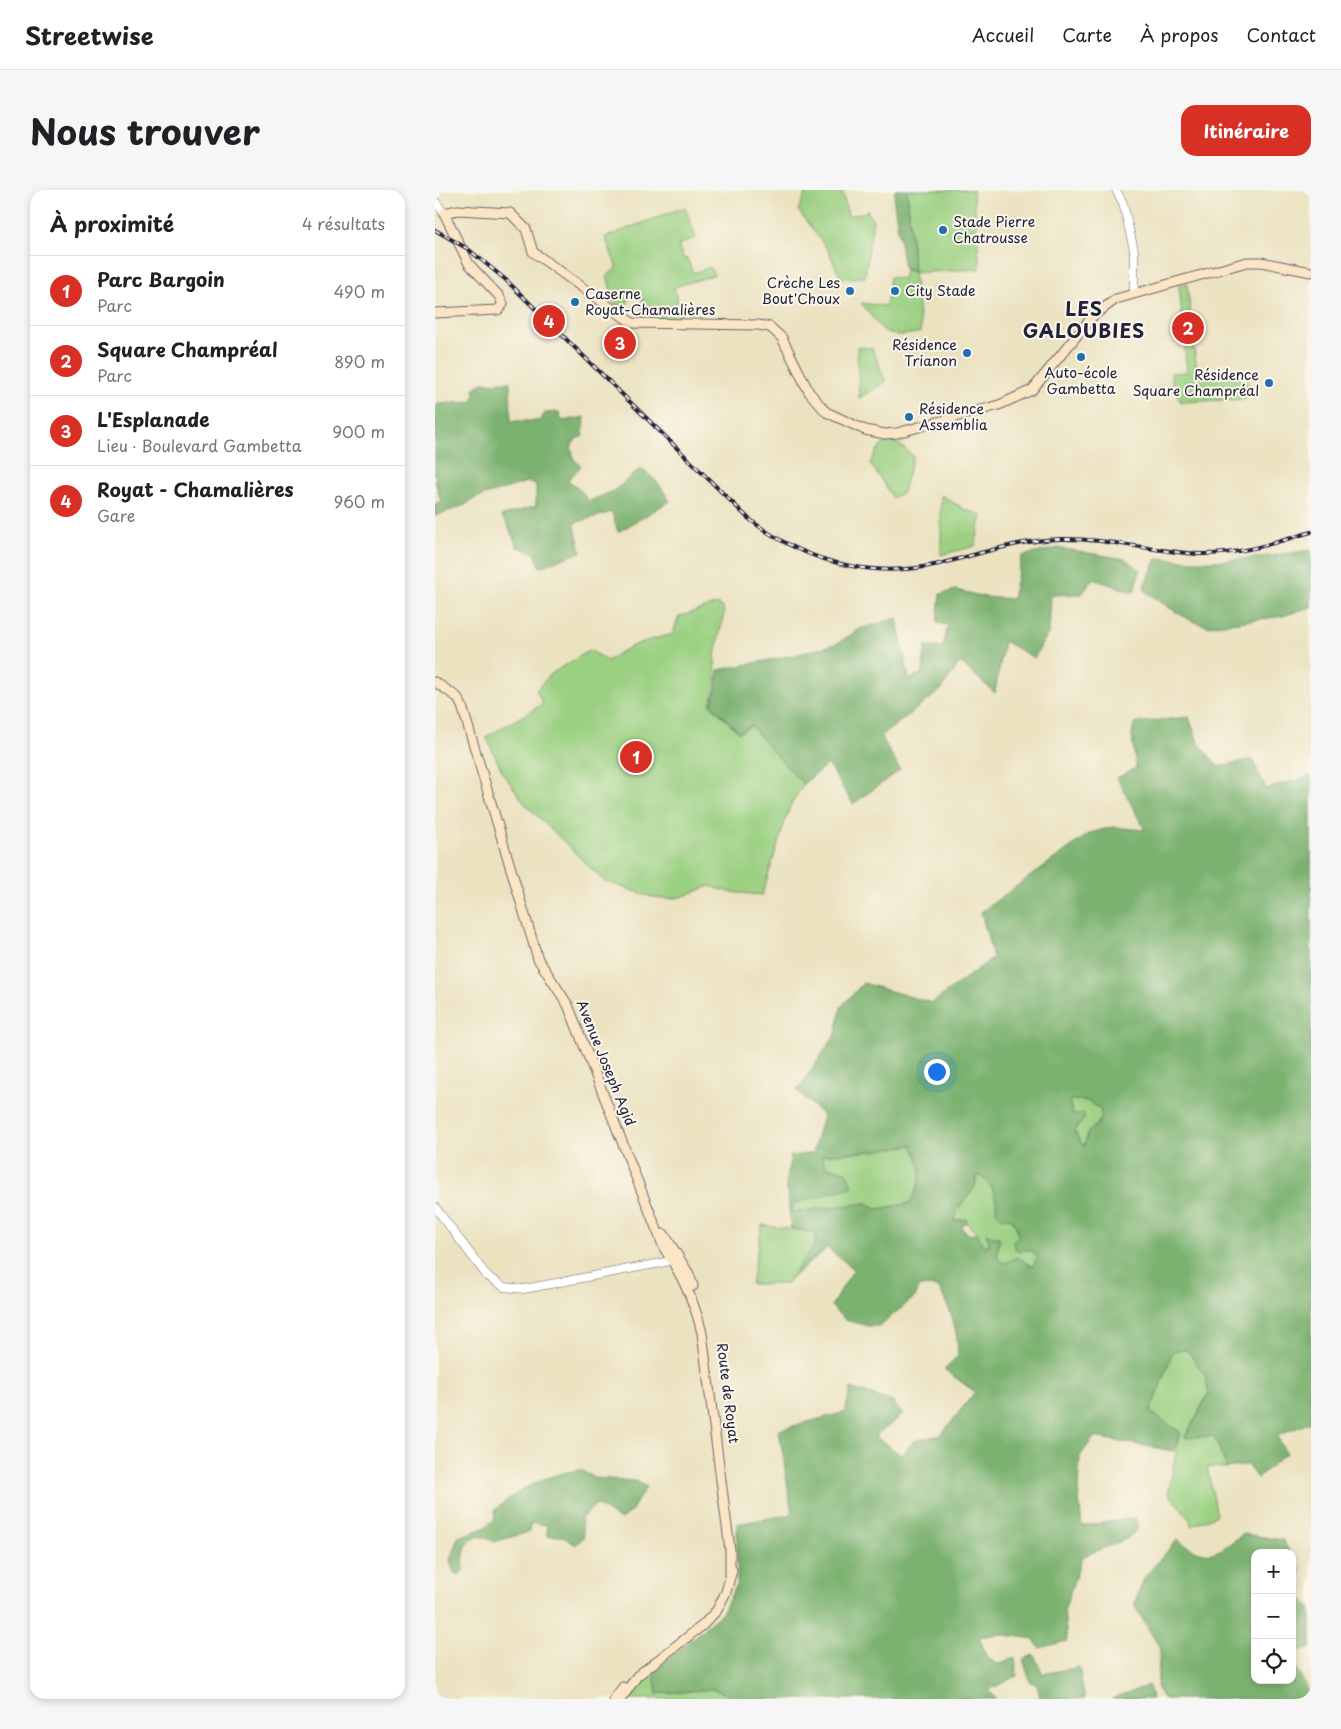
<!DOCTYPE html>
<html lang="fr">
<meta charset="utf-8">
<style>
:root{--surface:#fff;--page:#f6f6f6;--text:#202124;--muted:#757577;--line:#e0e0e0;--accent:#d93025}
body{margin:0;font-family:"Playpen Sans",sans-serif;background:var(--page);color:var(--text)}
.controls{position:absolute;right:15px;bottom:15px;display:grid;overflow:hidden;border-radius:10px;box-shadow:0 2px 8px #0003}
.controls button{width:45px;height:45px;display:grid;place-items:center;padding:0;border:0;border-bottom:1px solid var(--line);background:var(--surface);color:var(--text);font:25px sans-serif}
.you{position:absolute;left:501px;top:881px;width:18px;height:18px;margin:-12px;border:4px solid #fff;border-radius:50%;background:#1a73e8;box-shadow:0 0 0 8px #1a73e833}
.badge{display:grid;place-items:center;width:32px;height:32px;border-radius:50%;background:var(--accent);color:#fff;font-size:16px;font-weight:700}
.pin{position:absolute;translate:-50% -50%;border:2px solid #fff;box-shadow:0 1px 5px #0006}
.list{margin:0;padding:0;list-style:none}
h2{display:flex;justify-content:space-between;align-items:center;height:65px;margin:0;padding:0 20px;font-size:21px}
h2 small{font-size:16px;font-weight:400;color:var(--muted)}
.list li{display:grid;grid-template-columns:32px 1fr auto;gap:15px;align-items:center;box-sizing:border-box;height:70px;padding:0 20px;border-top:1px solid var(--line)}
.list b{display:block;font-size:19px;white-space:nowrap}
.list p{margin:0;font-size:16px;white-space:nowrap;color:var(--muted)}
.list em{font-size:16px;font-style:normal;color:var(--muted)}
.icon{flex:none;width:28px;height:28px;fill:none;stroke:currentColor;stroke-width:2;stroke-linecap:round;stroke-linejoin:round}
.map{position:relative;flex:none;width:876px;height:1509px;overflow:hidden;border-radius:15px}
header{display:flex;align-items:center;gap:30px;box-sizing:border-box;height:70px;padding:0 25px;background:var(--surface);border-bottom:1px solid var(--line)}
header strong{font-size:24px}
nav{display:flex;gap:28px;margin-inline-start:auto;font-size:18px}
.intro{display:flex;align-items:center;justify-content:space-between;box-sizing:border-box;height:120px;padding:0 30px}
h1{margin:0;font-size:35px}
.button{padding:12px 22px;border-radius:15px;background:var(--accent);color:#fff;font-size:18px;font-weight:700}
main{display:flex;gap:30px;padding:0 30px}
aside{flex:1;background:var(--surface);border-radius:15px;box-shadow:0 2px 8px #0003}
.map>svg:first-child{display:block}
</style>
<header>
<strong>Streetwise</strong>
<nav><a>Accueil</a><a>Carte</a><a>À propos</a><a>Contact</a></nav>
</header>
<div class="intro"><h1>Nous trouver</h1><a class="button">Itinéraire</a></div>
<main>
<aside>
<h2>À proximité<small>4 résultats</small></h2>
<ul class="list">
<li><span class="badge">1</span><div><b>Parc Bargoin</b><p>Parc</p></div><em>490 m</em></li>
<li><span class="badge">2</span><div><b>Square Champréal</b><p>Parc</p></div><em>890 m</em></li>
<li><span class="badge">3</span><div><b>L'Esplanade</b><p>Lieu · Boulevard Gambetta</p></div><em>900 m</em></li>
<li><span class="badge">4</span><div><b>Royat - Chamalières</b><p>Gare</p></div><em>960 m</em></li>
</ul>
</aside>
<div class="map">
<svg width="876" height="1509" viewBox="0 0 876 1509">
<rect width="100%" height="100%" fill="#fbf7ec"/>
<filter id="ink" filterUnits="userSpaceOnUse"><feTurbulence type="fractalNoise" baseFrequency=".02" numOctaves="2"/><feDisplacementMap in="SourceGraphic" scale="10" xChannelSelector="R" yChannelSelector="G"/><feConvolveMatrix kernelMatrix="1 2 1 2 8 2 1 2 1" color-interpolation-filters="sRGB"/></filter>
<filter id="wash" filterUnits="userSpaceOnUse"><feTurbulence type="fractalNoise" baseFrequency=".0096" numOctaves="4" result="noise"/><feDisplacementMap in="SourceGraphic" scale="20" xChannelSelector="R" yChannelSelector="G"/><feGaussianBlur stdDeviation="1.12" result="paint"/><feColorMatrix in="noise" values="0 0 0 0 0 0 0 0 0 0 0 0 0 0 0 0 0 1.4 0 .05"/><feComposite in="paint" operator="in"/></filter>
<g filter="url(#wash)">
<rect width="100%" height="100%" fill="#ebe2c0"/>
<path fill="#9bd082" stroke="#5e795e" d="M 369,0 L 407,0 L 413,26 L 431,22 L 432,19 L 434,26 L 438,29 L 430,87 L 406,89 L 393,60 L 363,20 L 370,5 Z
M 472,0 L 538,0 L 545,79 L 479,83 L 486,142 C 446,151 449,140 426,113 L 449,116 L 452,112 L 455,87 L 468,89 L 470,80 L 479,82 Z
M 250,17 L 261,48 L 243,55 L 249,69 L 252,68 L 258,83 L 275,77 L 279,85 L 239,97 L 248,129 L 208,129 L 207,107 L 196,106 L 188,120 L 171,106 L 176,100 L 172,86 L 182,78 L 170,47 Z
M 752,93 L 762,182 L 807,181 L 806,192 L 813,191 L 811,209 L 746,212 L 740,200 L 716,201 L 715,199 L 738,198 L 736,183 L 752,182 L 744,96 Z
M 422,157 L 437,158 L 451,192 L 424,208 Z
M 452,251 L 464,254 L 478,266 L 468,302 L 458,308 L 435,273 L 443,259 Z
M 506,305 L 531,320 L 547,325 L 540,356 L 506,365 Z
M 282,414 L 288,418 L 289,423 L 280,465 L 281,497 L 275,514 L 304,543 L 316,536 L 368,594 L 354,619 L 327,705 L 294,702 L 275,696 L 246,707 L 232,709 L 217,707 L 169,691 L 90,614 L 68,583 L 51,547 L 108,514 L 101,500 L 116,484 L 155,460 L 172,471 C 194,455 209,451 235,445 L 238,443 L 244,427 Z
M 637,910 L 654,911 L 665,919 L 667,926 L 662,935 L 653,941 L 649,958 L 639,941 L 650,928 L 638,925 L 634,911 Z
M 477,955 C 489,980 488,988 475,1013 L 444,1019 L 431,1013 L 357,1023 L 357,1014 L 382,1006 L 389,976 L 387,965 L 438,961 Z
M 542,985 C 559,989 562,1012 566,1027 L 578,1029 L 589,1059 L 595,1060 L 604,1068 L 597,1077 L 583,1067 L 569,1073 L 564,1070 L 562,1063 L 564,1052 L 547,1056 L 542,1042 L 534,1036 L 531,1029 L 519,1031 C 520,1013 543,1004 542,985 Z
M 327,1035 L 381,1043 L 381,1053 L 352,1094 L 316,1094 Z
M 752,1160 L 770,1185 L 774,1202 L 750,1247 L 779,1245 L 792,1278 L 772,1277 L 782,1325 L 756,1336 L 755,1329 L 733,1303 L 745,1242 L 715,1222 L 738,1161 Z
M 219,1481 L 222,1504 L 278,1499 L 304,1509 L 192,1509 L 192,1504 Z"/>
<path fill="#7cb270" stroke="#4f6a56" fill-rule="evenodd" d="M 460,0 L 472,0 L 479,82 L 469,79 L 459,12 Z
M 75,192 L 76,231 L 104,231 L 110,223 L 124,222 L 127,231 L 150,227 L 148,246 L 141,249 L 136,257 L 139,269 L 146,276 L 133,290 L 147,302 L 154,311 L 179,301 L 206,278 L 223,293 L 235,311 L 183,342 L 177,322 L 139,333 L 146,362 L 105,377 L 100,363 L 82,357 L 73,335 L 66,326 L 101,316 L 101,294 L 92,292 L 40,308 L 30,315 L 0,326 L 0,314 L 6,311 L 0,291 L 0,217 L 3,214 L 36,212 L 40,205 L 39,198 L 48,193 Z
M 623,358 L 690,369 L 705,380 L 699,402 L 658,389 L 647,404 L 616,405 L 614,442 L 599,468 L 569,451 L 560,503 L 525,472 L 506,500 L 446,546 L 465,580 L 418,614 L 393,574 L 368,594 L 332,555 L 316,535 L 304,542 L 276,514 L 282,499 L 283,480 L 360,465 L 401,454 L 425,439 L 462,428 L 474,490 L 488,482 L 490,457 L 508,457 L 513,435 L 502,433 L 505,404 L 521,400 L 550,407 L 577,409 L 587,366 Z
M 876,360 L 876,417 L 848,426 L 773,436 C 750,431 730,414 710,401 L 709,396 L 722,369 L 725,368 C 776,376 826,367 876,360 Z
M 754,527 L 763,552 L 783,577 L 817,569 L 831,599 L 875,586 L 876,588 L 876,1232 L 842,1246 L 851,1263 L 822,1288 L 812,1275 L 792,1278 L 779,1246 L 750,1248 L 774,1204 L 770,1185 L 752,1160 L 738,1161 L 715,1222 L 745,1242 L 739,1261 L 659,1247 L 645,1266 L 643,1299 L 647,1336 L 700,1328 L 703,1339 L 691,1349 L 647,1367 L 629,1421 L 632,1451 L 604,1458 L 599,1449 L 565,1444 L 544,1447 L 552,1468 L 562,1474 L 580,1468 L 582,1486 L 554,1500 L 561,1509 L 304,1509 L 278,1499 L 222,1504 L 219,1481 L 287,1423 L 302,1394 L 302,1334 L 357,1324 L 344,1240 L 410,1222 L 416,1198 L 458,1212 L 468,1225 L 440,1246 L 466,1265 L 479,1251 L 506,1245 L 540,1202 L 509,1179 L 523,1166 C 523,1140 516,1120 503,1097 L 485,1096 L 480,1107 L 444,1136 L 433,1136 L 410,1130 L 396,1116 L 419,1079 L 392,1058 L 354,1090 L 381,1053 L 381,1043 L 356,1038 L 351,989 L 356,966 L 378,963 L 388,925 L 362,901 L 401,844 L 406,817 L 428,793 L 497,813 L 558,768 L 546,722 L 655,643 L 677,637 L 710,640 L 682,588 L 701,578 L 697,545 L 699,533 ZM 637,910 L 654,911 L 665,919 L 667,926 L 662,935 L 653,941 L 649,957 L 639,941 L 650,928 L 648,923 L 638,925 L 634,911 ZM 477,955 C 489,980 488,988 475,1013 L 444,1019 L 431,1013 L 357,1022 L 358,1014 L 417,997 L 412,982 L 389,976 L 387,965 L 438,961 ZM 544,985 C 557,994 563,1006 561,1022 L 566,1027 L 577,1029 L 582,1037 L 583,1047 L 578,1052 L 581,1061 L 595,1060 L 603,1067 L 597,1077 L 583,1067 L 569,1073 L 564,1070 L 562,1063 L 565,1047 L 560,1047 L 551,1043 L 555,1055 L 548,1056 L 542,1042 L 535,1045 L 527,1039 L 527,1035 L 532,1032 L 530,1029 L 519,1031 L 522,1023 L 520,1020 L 539,999 L 542,986 Z
M 145,1280 L 160,1288 L 201,1291 L 211,1297 L 196,1321 L 185,1330 L 161,1314 L 146,1329 L 149,1346 L 141,1355 L 127,1346 L 112,1346 L 112,1335 L 96,1333 L 94,1342 L 59,1352 C 35,1336 26,1358 29,1379 L 24,1385 L 19,1383 L 15,1370 L 23,1347 L 49,1338 L 60,1329 L 60,1320 C 85,1298 112,1284 145,1280 Z
M 808,1344 L 848,1350 L 855,1363 L 820,1363 L 820,1490 L 857,1490 L 857,1470 L 876,1505 L 876,1509 L 729,1509 L 722,1499 L 725,1458 L 699,1415 L 709,1388 L 742,1350 C 775,1371 778,1366 808,1344 Z
M 857,1366 L 865,1379 L 863,1405 L 876,1419 L 876,1458 L 857,1462 Z
M 599,1465 L 608,1484 L 644,1477 L 650,1509 L 605,1509 L 602,1495 L 595,1491 L 588,1469 Z
M 714,1495 L 717,1509 L 676,1509 Z"/>
</g>
<g filter="url(#ink)">
<g fill="none" stroke-linecap="round" stroke-linejoin="round">
<defs>
<path id="tertiary" d="M 681,0 L 688,13 L 699,60 L 699,103
M 0,11 L 9,23
M 0,1017 L 52,1086 L 69,1097 L 89,1099 L 231,1072 L 241,1066"/>
<path id="secondary" d="M 0,123 L 63,120 L 68,114 L 64,106 L 34,74 L 9,23 L 23,20 L 75,23 L 91,39 L 98,62 L 197,133 L 323,135 L 335,137 L 347,148 L 374,202 L 391,222 L 430,240 L 450,244 L 462,243 L 564,215 L 597,200 L 658,126 L 681,109 L 812,72 L 826,72 L 876,82
M 0,492 L 22,507 L 27,516 L 103,769 L 133,815 L 229,1058 C 247,1085 260,1112 267,1143 L 295,1360 L 295,1386
M 229,1044 L 254,1084 L 258,1096
M 179,1509 L 188,1497
M 186,1509 L 202,1486 L 268,1435 L 282,1420 L 291,1402 L 297,1380"/>
</defs>
<use href="#tertiary" stroke="#68656a" stroke-width="9"/>
<use href="#secondary" stroke="#68656a" stroke-width="11"/>
<use href="#tertiary" stroke="#fff" stroke-width="8"/>
<use href="#secondary" stroke="#fce5c4" stroke-width="9"/>
<defs>
<path id="rail" d="M 0,40 L 33,59 L 71,90 L 313,328 C 367,371 435,390 504,374 C 544,364 584,350 626,349 C 673,348 718,362 765,364 C 803,365 840,353 876,342"/>
</defs>
<use href="#rail" stroke="#22223b" stroke-width="4"/>
<use href="#rail" stroke="#fbf7ec" stroke-width="2" stroke-dasharray="5.5" stroke-linecap="butt"/>
</g>
</g>
<g fill="#1f6fb2" stroke="#fbf7ec" stroke-width="2">
<circle cx="508" cy="40" r="5"/>
<circle cx="415" cy="101" r="5"/>
<circle cx="460" cy="101" r="5"/>
<circle cx="140" cy="112" r="5"/>
<circle cx="532" cy="163" r="5"/>
<circle cx="646" cy="167" r="5"/>
<circle cx="834" cy="193" r="5"/>
<circle cx="474" cy="227" r="5"/>
</g>
<g text-anchor="middle" stroke-width="4" stroke-linejoin="round" paint-order="stroke">
<g font-size="14" fill="#22223b" stroke="#fbf7ec" text-anchor="start">
<text x="518" y="37">Stade Pierre<tspan x="518" dy="16">Chatrousse</tspan></text>
<text x="405" y="98" text-anchor="end">Crèche Les<tspan x="405" dy="16">Bout'Choux</tspan></text>
<text x="470" y="106">City Stade</text>
<text x="150" y="109">Caserne<tspan x="150" dy="16">Royat-Chamalières</tspan></text>
<text x="522" y="160" text-anchor="end">Résidence<tspan x="522" dy="16">Trianon</tspan></text>
<text x="646" y="188" text-anchor="middle">Auto-école<tspan x="646" dy="16">Gambetta</tspan></text>
<text x="824" y="190" text-anchor="end">Résidence<tspan x="824" dy="16">Square Champréal</tspan></text>
<text x="484" y="224">Résidence<tspan x="484" dy="16">Assemblia</tspan></text>
</g>
<g font-size="14" fill="#22223b" stroke="#fbf7ec">
<text transform="translate(171 873) rotate(68)" y="5">Avenue Joseph Agid</text>
<text transform="translate(293 1203) rotate(83)" y="5">Route de Royat</text>
</g>
<g font-size="19" font-weight="bold" letter-spacing="1" fill="#22223b" stroke="#fbf7ec">
<text x="649" y="126">LES<tspan x="649" dy="22">GALOUBIES</tspan></text>
</g>
</g>
</svg>
<div class="controls">
<button>+</button>
<button>−</button>
<button><svg class="icon" aria-label="locate" viewBox="0 0 24 24"><circle cx="12" cy="12" r="6"/><path d="M12 2v4M12 18v4M2 12h4M18 12h4"/></svg></button>
</div>
<div class="you"></div>
<div class="pin badge" style="left:201px;top:567px">1</div>
<div class="pin badge" style="left:753px;top:138px">2</div>
<div class="pin badge" style="left:185px;top:153px">3</div>
<div class="pin badge" style="left:114px;top:131px">4</div>
</div>
</main>
